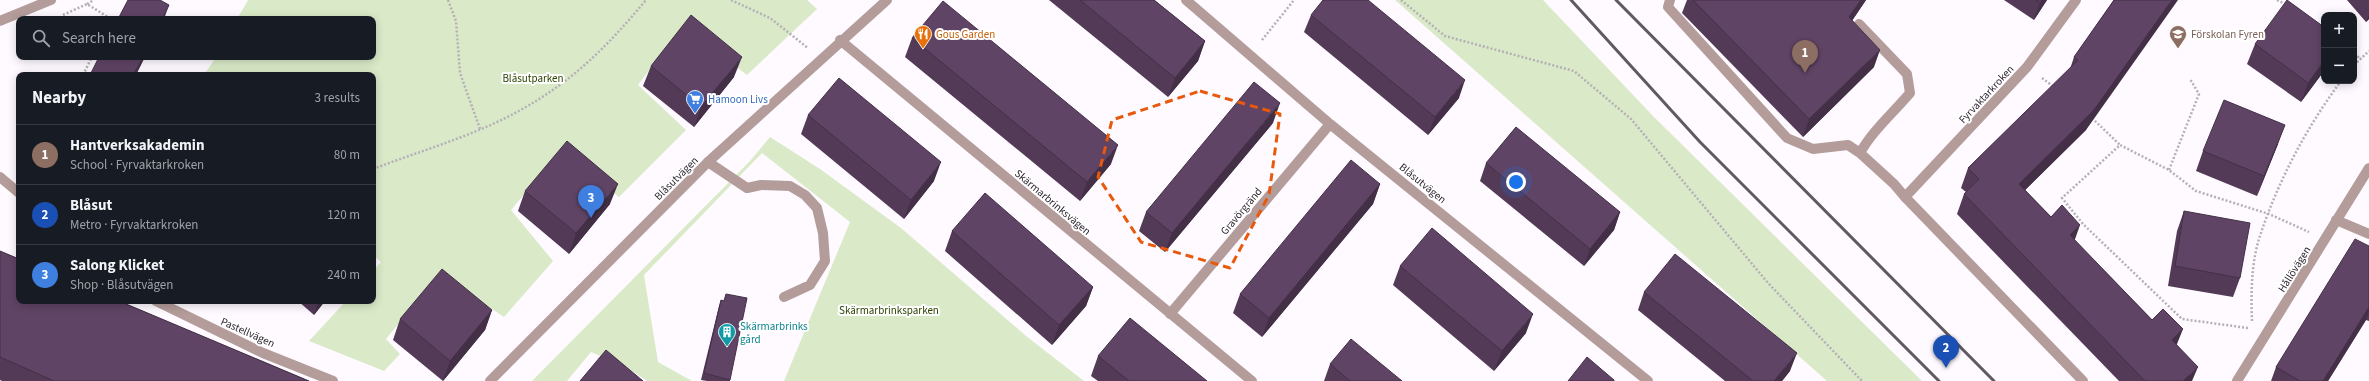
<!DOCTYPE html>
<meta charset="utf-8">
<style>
:root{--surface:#171b24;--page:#242831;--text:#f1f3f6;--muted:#9ea1a6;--line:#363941;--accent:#30954b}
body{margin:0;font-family:"Source Sans 3",sans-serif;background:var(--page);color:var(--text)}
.controls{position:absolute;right:12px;top:12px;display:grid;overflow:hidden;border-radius:8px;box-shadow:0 2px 10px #0003}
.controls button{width:36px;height:36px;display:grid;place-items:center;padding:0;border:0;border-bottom:1px solid var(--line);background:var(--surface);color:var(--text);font:20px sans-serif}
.you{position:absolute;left:1516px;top:182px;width:14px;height:14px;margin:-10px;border:3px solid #fff;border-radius:50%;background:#1a73e8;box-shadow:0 0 0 6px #1a73e833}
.badge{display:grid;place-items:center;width:26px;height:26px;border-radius:50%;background:var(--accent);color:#fff;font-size:13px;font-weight:700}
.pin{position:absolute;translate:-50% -33px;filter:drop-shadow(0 1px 2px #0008)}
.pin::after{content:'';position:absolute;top:21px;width:14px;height:12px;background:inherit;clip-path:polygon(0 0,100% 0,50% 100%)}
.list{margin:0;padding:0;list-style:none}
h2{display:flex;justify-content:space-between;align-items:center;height:52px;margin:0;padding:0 16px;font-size:17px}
h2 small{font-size:13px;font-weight:400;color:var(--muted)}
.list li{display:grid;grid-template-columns:26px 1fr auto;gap:12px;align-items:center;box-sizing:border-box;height:60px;padding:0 16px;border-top:1px solid var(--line)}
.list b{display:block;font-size:15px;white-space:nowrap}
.list p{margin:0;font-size:13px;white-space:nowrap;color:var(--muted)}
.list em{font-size:13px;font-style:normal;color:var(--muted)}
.icon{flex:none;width:22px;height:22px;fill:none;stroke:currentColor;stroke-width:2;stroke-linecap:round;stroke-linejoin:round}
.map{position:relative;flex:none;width:2369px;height:381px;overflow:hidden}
.search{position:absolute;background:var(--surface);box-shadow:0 2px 10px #0003;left:16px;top:16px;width:360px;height:44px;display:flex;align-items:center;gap:10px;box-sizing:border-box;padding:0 14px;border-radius:8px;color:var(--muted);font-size:15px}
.panel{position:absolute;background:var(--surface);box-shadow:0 2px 10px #0003;left:16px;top:72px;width:360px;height:232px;border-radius:8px}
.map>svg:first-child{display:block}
</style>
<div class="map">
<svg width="2369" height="381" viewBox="0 0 2369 381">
<rect width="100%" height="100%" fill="#fefaff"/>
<path fill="#daeac8" d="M 248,0 L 807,0 L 817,9 L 747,75 L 710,47 L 681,29 L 638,85 L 686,130 L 619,197 L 560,152 L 511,210 L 553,261 L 504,317 L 439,274 L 386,339 L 400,354 L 384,371 L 309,341 L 346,301 L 373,301 L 373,271 L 381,262 L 373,255 L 373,75 L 204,75 L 216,57 L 373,57 L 373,19 L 237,19 Z
M 1395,0 L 1543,0 L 1654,117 L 1922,381 L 1827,381 Z
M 770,137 L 820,169 L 901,228 L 1026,336 L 1084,381 L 784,381 L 850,222 L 762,153 L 644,275 L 658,362 L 692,381 L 647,381 L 629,369 L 591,352 L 567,381 L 532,381 L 750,161 Z"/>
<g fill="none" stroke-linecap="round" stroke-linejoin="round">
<path stroke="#b5afb6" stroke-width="2.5" stroke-dasharray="2 2" stroke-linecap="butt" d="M 448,0 L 456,21 L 460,73 L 480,129
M 731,0 L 770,18 L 808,48
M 1401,0 L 1445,36 L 1574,71 L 1631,119 L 1768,283 L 1862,381
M 2277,0 L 2287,5
M 87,4 L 94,0
M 63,15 L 87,4 L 111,19
M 1262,40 L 1294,0
M 2354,54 L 2361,59
M 2354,65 L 2369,51
M 83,75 L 92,57
M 2042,78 L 2054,87
M 2092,118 L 2120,145
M 373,169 C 420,151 473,136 517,112 C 572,82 606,48 646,0
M 2169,170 L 2199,94 L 2190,79
M 2252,321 C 2251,295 2251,265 2259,239 C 2277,183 2306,128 2341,81
M 2248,328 L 2182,319 L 2083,224 L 2062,198 L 2120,145 L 2169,170 L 2196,191 L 2269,214 L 2309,232"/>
<path stroke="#b39c9a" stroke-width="10" d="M 1670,0 L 1668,7 L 1787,138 L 1813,149 L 1848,145 L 1860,153
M 1859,24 L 1907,74 L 1910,93 C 1893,113 1873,130 1860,153 L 1894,184 L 1905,197
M 708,162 L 747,188 L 761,185 L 790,186 L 805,195 L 817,208 L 823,233 L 825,261 L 810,285 L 784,297"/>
<path stroke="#b39c9a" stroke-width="10" d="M 1186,0 L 1330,124 L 1648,381
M 2076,0 L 2027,67 L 1905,197 L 2083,381
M 0,21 L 51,0
M 840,40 L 1252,381
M 0,177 L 19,193
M 2336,220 L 2369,234
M 156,301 L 263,353 L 333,381
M 1170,314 L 1330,124
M 490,381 L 708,162 L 887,0
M 2237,381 L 2369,168"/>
<path stroke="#605961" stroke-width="3" d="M 1571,0 L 1700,142 L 1939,381
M 1616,0 L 1994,381"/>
</g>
<path fill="#533a57" d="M 1049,0 L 1154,0 L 1205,41 L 1198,61 L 1168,97 Z
M 1687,0 L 1866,0 L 1852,21 L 1874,67 L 1803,137 L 1682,13 Z
M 2004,0 L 2047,0 L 2034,20 Z
M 2114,0 L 2086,130 L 2025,190 L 2177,345 L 2192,381 L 2119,381 L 1957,214 L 1964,194 L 1966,192 L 1961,188 L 1968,168 L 2070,69 L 2074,57 Z
M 2347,0 L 2369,0 L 2369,19 L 2366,22 Z
M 1311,15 L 1459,98 L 1428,135 L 1304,32 Z
M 2324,27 L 2324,71 L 2301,102 L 2247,64 L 2255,44 Z
M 912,38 L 1111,164 L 1080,201 L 905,57 Z
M 651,66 L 734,77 L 694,127 L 643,86 Z
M 808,115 L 934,181 L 904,219 L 801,134 Z
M 1273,123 L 1165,252 L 1139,231 L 1146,212 Z
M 2278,144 L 2257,196 L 2196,171 L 2203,151 Z
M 1486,163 L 1620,212 L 1614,230 L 1584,266 L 1480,181 Z
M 1380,184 L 1373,204 L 1262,337 L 1233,313 L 1240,294 Z
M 525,191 L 610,204 L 569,254 L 518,211 Z
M 2184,211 L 2240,278 L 2233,297 L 2168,286 L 2177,231 Z
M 952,231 L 1093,287 L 1086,306 L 1052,345 L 945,251 Z
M 2369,246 L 2369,321 L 2366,320 L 2328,381 L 2271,381 L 2276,367 Z
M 0,251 L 309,381 L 2,381 L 0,380 Z
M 1400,266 L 1526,333 L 1494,371 L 1393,285 Z
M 1644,292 L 1790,371 L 1782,381 L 1725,381 L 1638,310 Z
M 726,294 L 730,380 L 730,381 L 707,381 L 701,380 L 719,306 L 721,300 L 724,301 Z
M 298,301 L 325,301 L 314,315 Z
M 492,310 L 485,330 L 443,381 L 393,340 L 400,319 Z
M 1098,356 L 1207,381 L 1098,381 L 1091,376 Z
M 1330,364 L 1402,381 L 1324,381 Z"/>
<path fill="#433047" d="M 1861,0 L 1866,0 L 1842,35 L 1849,17 Z
M 2042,0 L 2047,0 L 2034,20 L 2040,3 Z
M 2172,0 L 2178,0 L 2086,130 L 2012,203 L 2019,184 Z
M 169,5 L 164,19 L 162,19 Z
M 2369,14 L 2369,19 L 2366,22 Z
M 1205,41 L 1198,61 L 1168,97 L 1175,78 Z
M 1880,50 L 1874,67 L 1803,137 L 1809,119 Z
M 143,57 L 145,57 L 136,75 L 133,75 Z
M 742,57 L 734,77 L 694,127 L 701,107 Z
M 2324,61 L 2324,71 L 2301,102 L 2308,83 Z
M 1465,80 L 1459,98 L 1428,135 L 1435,117 Z
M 1280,103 L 1273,123 L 1165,252 L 1172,233 Z
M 2285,125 L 2278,144 L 2257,196 L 2264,176 Z
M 1118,145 L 1111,164 L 1080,201 L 1087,182 Z
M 941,162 L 934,181 L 904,219 L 911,200 Z
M 618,184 L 610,204 L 569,254 L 576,233 Z
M 1380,184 L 1373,204 L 1262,337 L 1269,318 Z
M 1620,212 L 1614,230 L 1584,266 L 1590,249 Z
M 2080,225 L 2073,245 L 2070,235 Z
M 1093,287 L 1086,306 L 1052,345 L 1059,325 Z
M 319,301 L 325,301 L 314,315 Z
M 2369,307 L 2369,312 L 2366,320 L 2328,381 L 2323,381 Z
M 492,310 L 485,330 L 443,381 L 450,361 Z
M 1533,314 L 1526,333 L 1494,371 L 1502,351 Z
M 2183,329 L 2175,349 L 2172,340 Z
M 1797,353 L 1790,371 L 1782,381 L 1774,381 Z
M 2198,367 L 2192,381 L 2183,381 Z"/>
<path fill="#604465" stroke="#433047" d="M 128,0 L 160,0 L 169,5 L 162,19 L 118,19 Z
M 1080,0 L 1154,0 L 1205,41 L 1175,78 Z
M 1323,0 L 1368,0 L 1465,80 L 1435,117 L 1311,15 Z
M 1693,0 L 1861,0 L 1849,17 L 1880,50 L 1809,119 Z
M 2036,0 L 2042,0 L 2040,3 Z
M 2114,0 L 2172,0 L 2094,110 L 2019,184 L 2051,217 L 2062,205 L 2080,225 L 2070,235 L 2152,320 L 2163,309 L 2183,329 L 2172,340 L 2198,367 L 2183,381 L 2145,381 L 1964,194 L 1979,179 L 1968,168 L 2078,60 L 2074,57 Z
M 2287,0 L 2324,27 L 2324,61 L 2308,83 L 2255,44 Z
M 943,1 L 1118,145 L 1087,182 L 912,38 Z
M 691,15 L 742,57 L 701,107 L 651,66 Z
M 99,57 L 143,57 L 133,75 L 90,75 Z
M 839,78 L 941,162 L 911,200 L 808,115 Z
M 1254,82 L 1280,103 L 1172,233 L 1146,212 Z
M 2224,100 L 2285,125 L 2264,176 L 2203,151 Z
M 1516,127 L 1620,212 L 1590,249 L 1486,163 Z
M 567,141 L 618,184 L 576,233 L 525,191 Z
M 1351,160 L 1380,184 L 1269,318 L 1240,294 Z
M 985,193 L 1093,287 L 1059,325 L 952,231 Z
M 2184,211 L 2250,223 L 2240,278 L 2175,266 Z
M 1432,228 L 1533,314 L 1502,351 L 1400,266 Z
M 2355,239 L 2369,246 L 2369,307 L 2323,381 L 2300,381 L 2276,367 Z
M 0,251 L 19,259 L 19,301 L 119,301 L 309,381 L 54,381 L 0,357 Z
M 1675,254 L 1797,353 L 1774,381 L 1753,381 L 1644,292 Z
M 442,269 L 492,310 L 450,361 L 400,319 Z
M 726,294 L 747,298 L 730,380 L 704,373 L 721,300 L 724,301 Z
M 1130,318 L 1207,381 L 1129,381 L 1098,356 Z
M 1351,339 L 1402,381 L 1350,381 L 1330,364 Z
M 606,350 L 643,381 L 580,381 Z
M 1587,357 L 1614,380 L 1614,381 L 1568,381 Z"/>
<path fill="none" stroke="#e8590c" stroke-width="3" stroke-dasharray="8 5" stroke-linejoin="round" d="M 1200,91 L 1280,114 L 1269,195 L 1230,268 L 1141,242 L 1098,177 L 1112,120 Z"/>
<defs>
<symbol id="restaurant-pin" viewBox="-11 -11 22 30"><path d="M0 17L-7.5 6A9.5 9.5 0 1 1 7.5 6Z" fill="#e8710a" stroke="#fff"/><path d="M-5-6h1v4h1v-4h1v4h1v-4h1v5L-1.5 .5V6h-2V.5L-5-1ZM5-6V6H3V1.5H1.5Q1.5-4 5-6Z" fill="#fff"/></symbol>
<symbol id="school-pin" viewBox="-11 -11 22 30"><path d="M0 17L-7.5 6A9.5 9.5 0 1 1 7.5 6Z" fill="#8d6e63" stroke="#fff"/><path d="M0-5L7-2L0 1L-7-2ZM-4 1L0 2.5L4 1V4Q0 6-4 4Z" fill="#fff"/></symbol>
<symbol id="supermarket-pin" viewBox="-11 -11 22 30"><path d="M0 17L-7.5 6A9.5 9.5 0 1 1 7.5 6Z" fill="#3f7fe0" stroke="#fff"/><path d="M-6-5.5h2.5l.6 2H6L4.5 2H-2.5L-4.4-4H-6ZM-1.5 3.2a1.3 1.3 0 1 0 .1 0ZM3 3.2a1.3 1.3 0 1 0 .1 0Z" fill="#fff"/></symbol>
<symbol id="building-pin" viewBox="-11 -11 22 30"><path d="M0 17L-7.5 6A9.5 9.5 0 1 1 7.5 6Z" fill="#0f9aa8" stroke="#fff"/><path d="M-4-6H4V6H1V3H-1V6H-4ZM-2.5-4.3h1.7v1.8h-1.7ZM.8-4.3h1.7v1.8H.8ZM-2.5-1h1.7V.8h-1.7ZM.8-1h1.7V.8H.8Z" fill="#fff"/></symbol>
</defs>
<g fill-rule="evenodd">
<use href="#restaurant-pin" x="913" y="24" width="20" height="27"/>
<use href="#school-pin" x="2168" y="24" width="20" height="27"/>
<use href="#supermarket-pin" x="685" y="89" width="20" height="27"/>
<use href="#building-pin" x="717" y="322" width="20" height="27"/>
</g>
<g text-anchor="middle" stroke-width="4" stroke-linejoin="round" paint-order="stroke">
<g font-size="11" fill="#c56008" stroke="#fff" text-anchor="start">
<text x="936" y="38">Gous Garden</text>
</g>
<g font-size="11" fill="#785e54" stroke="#fff" text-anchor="start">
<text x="2191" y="38">Förskolan Fyren</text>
</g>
<g font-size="11" fill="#2c4300" stroke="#fff">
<text x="533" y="82">Blåsutparken</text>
<text x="889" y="314">Skärmarbrinksparken</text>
</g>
<g font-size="11" fill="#2d252f" stroke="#fff">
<text transform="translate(1986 94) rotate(-47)" y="4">Fyrvaktarkroken</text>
<text transform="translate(676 178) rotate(-45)" y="4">Blåsutvägen</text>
<text transform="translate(1423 183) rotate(39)" y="4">Blåsutvägen</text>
<text transform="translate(1053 202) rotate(40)" y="4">Skärmarbrinksvägen</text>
<text transform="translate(1241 211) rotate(-50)" y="4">Gravörgränd</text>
<text transform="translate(2294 269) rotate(-58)" y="4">Hållövägen</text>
<text transform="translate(248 332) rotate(24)" y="4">Pastellvägen</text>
</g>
<g font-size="11" fill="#366cbe" stroke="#fff" text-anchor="start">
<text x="708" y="103">Hamoon Livs</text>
</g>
<g font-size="11" fill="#0d838f" stroke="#fff" text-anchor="start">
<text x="740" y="330">Skärmarbrinks<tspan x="740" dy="13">gård</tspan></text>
</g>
</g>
</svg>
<div class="controls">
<button>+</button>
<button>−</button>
</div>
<div class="you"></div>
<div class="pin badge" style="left:1805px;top:73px;background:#8d6e63">1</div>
<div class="pin badge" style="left:1946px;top:368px;background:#1a4fb4">2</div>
<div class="pin badge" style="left:591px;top:218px;background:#3f7fe0">3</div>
<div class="search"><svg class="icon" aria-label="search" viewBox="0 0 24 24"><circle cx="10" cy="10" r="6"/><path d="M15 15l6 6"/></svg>Search here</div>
<section class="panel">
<h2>Nearby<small>3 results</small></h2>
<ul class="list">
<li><span class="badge" style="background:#8d6e63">1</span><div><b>Hantverksakademin</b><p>School · Fyrvaktarkroken</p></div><em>80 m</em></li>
<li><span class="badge" style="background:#1a4fb4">2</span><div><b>Blåsut</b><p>Metro · Fyrvaktarkroken</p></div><em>120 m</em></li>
<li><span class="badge" style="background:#3f7fe0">3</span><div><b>Salong Klicket</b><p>Shop · Blåsutvägen</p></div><em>240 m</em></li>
</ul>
</section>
</div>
